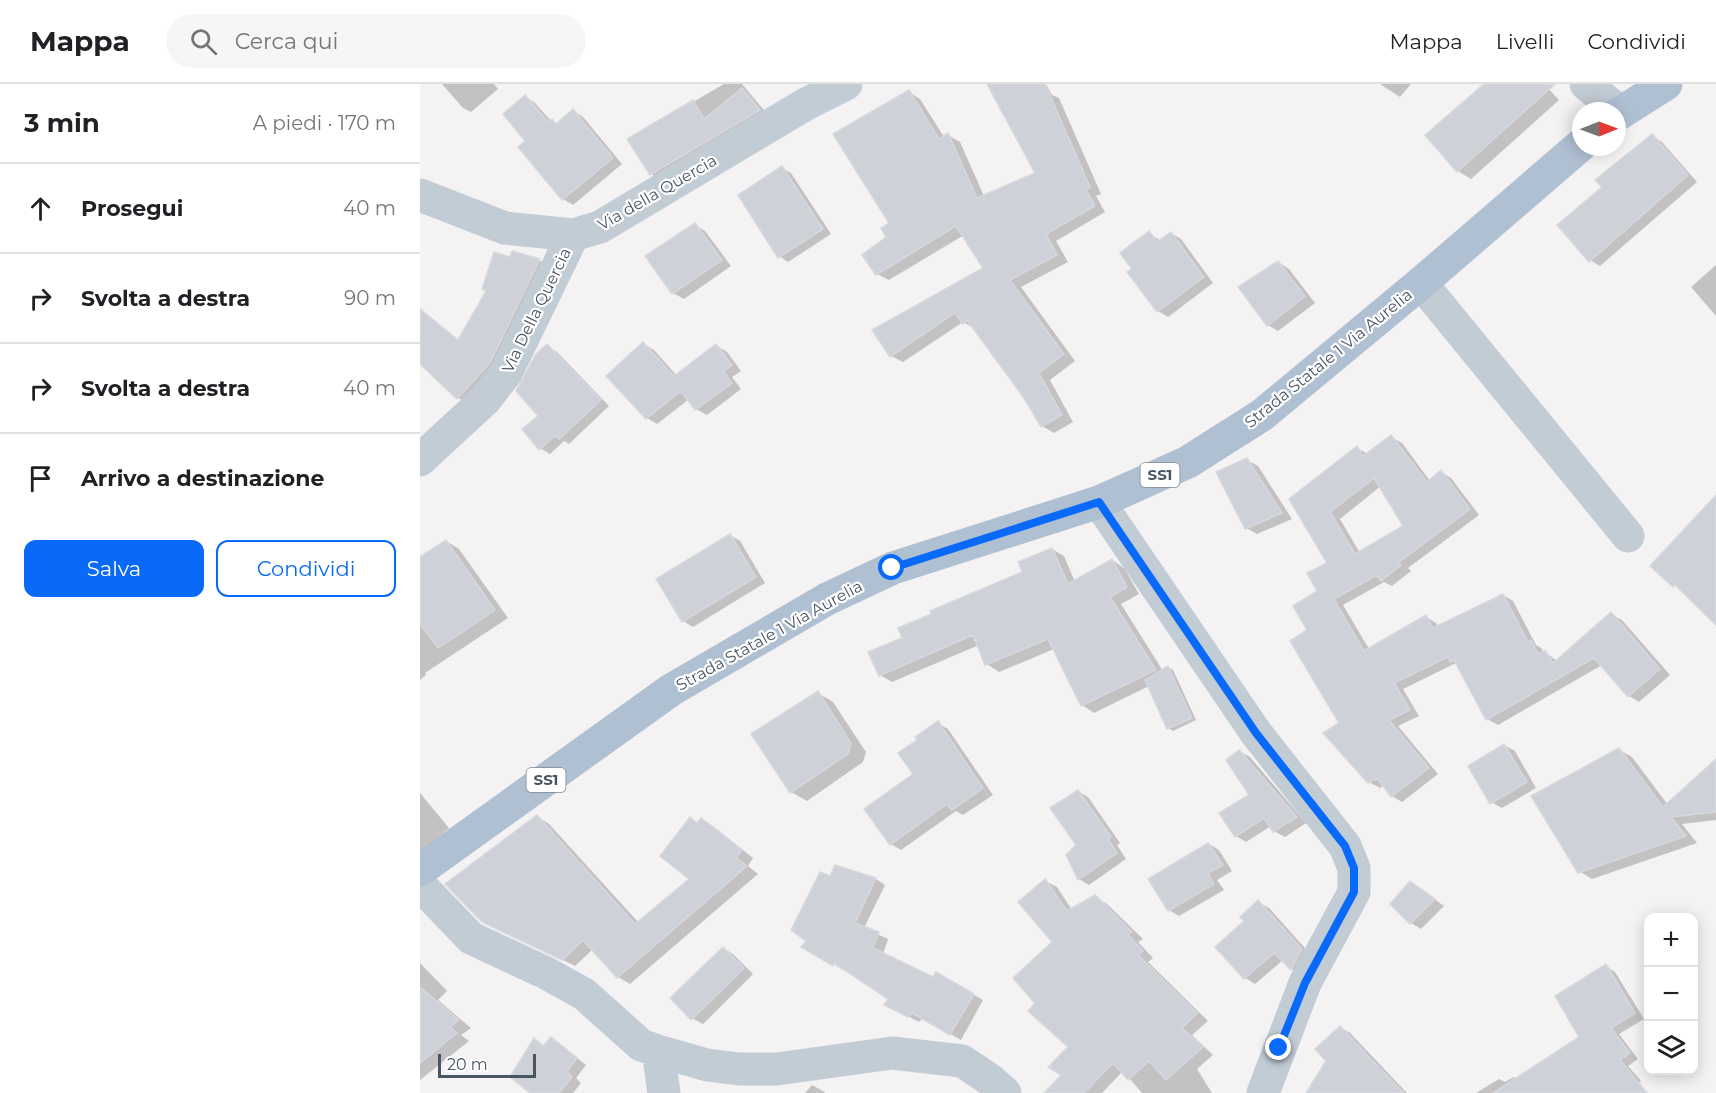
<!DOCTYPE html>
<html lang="it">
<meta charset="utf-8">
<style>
:root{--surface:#fff;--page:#f6f6f6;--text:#202124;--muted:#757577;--line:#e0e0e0;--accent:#0969f8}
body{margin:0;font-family:Montserrat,sans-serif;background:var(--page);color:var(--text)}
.controls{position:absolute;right:18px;bottom:18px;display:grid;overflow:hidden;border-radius:12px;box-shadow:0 3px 15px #0003}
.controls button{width:54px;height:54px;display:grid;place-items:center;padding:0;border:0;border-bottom:2px solid var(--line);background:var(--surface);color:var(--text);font:30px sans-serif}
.compass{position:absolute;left:1152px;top:18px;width:54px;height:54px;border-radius:50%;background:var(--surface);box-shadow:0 3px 15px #0003;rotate:89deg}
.scale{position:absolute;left:18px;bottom:15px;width:98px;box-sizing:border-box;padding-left:6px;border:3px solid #485562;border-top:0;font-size:16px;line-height:21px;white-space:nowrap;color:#485562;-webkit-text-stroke:4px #fff;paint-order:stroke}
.stop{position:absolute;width:18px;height:18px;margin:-14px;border:4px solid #0969f8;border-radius:50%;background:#fff}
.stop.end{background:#0969f8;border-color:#fff;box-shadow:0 2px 6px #0008}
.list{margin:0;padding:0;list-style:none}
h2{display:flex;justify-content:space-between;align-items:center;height:78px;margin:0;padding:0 24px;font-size:26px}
h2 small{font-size:20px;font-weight:400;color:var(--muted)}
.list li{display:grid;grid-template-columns:39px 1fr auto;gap:18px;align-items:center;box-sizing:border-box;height:90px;padding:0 24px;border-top:2px solid var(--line)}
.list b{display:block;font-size:22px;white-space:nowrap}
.list em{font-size:20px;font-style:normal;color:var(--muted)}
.actions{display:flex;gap:12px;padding:18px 24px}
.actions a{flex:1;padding:14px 0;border:2px solid var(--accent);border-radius:12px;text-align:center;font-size:21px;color:var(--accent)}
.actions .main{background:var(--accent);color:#fff}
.icon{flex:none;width:33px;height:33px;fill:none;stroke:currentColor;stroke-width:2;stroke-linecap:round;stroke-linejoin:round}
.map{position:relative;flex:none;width:1296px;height:1009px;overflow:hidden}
header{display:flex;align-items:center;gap:36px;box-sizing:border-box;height:84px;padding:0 30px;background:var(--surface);border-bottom:2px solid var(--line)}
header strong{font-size:28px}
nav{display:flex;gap:33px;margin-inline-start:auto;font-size:21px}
.search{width:420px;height:54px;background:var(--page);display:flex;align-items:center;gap:15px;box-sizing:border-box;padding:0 21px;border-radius:33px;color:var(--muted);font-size:22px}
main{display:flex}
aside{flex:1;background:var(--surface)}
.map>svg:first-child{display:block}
</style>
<header>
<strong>Mappa</strong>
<div class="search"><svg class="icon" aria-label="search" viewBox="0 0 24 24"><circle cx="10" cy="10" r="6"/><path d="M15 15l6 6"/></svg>Cerca qui</div>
<nav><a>Mappa</a><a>Livelli</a><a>Condividi</a></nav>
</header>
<main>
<aside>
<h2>3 min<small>A piedi · 170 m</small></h2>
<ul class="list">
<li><svg class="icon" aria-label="ahead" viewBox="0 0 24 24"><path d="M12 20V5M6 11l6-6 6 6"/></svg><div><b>Prosegui</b></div><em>40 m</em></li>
<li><svg class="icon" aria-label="right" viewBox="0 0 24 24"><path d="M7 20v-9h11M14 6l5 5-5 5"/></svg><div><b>Svolta a destra</b></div><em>90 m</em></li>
<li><svg class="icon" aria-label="right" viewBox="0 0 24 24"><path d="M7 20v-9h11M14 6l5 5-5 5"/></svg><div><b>Svolta a destra</b></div><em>40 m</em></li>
<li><svg class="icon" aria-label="arrive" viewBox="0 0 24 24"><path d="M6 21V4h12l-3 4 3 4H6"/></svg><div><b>Arrivo a destinazione</b></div></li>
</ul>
<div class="actions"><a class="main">Salva</a><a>Condividi</a></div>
</aside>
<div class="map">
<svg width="1296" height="1009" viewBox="0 0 1296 1009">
<rect width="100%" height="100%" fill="#f4f2f2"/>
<path fill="#0003" fill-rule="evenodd" d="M 22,0 L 74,0 L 78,5 L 51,28 L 43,24 Z
M 304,0 L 322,0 L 348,31 L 240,96 L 231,90 L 209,55 Z
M 569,0 L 626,0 L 632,11 L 639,14 L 681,110 L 676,112 L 685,128 L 636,157 L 648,178 L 601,203 L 655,277 L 630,296 L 653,338 L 634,349 L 622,342 L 605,313 L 556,245 L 543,238 L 483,278 L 471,272 L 565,185 L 544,151 L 469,196 L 457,190 L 468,153 L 489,8 L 500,15 L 524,53 L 528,51 L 540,58 L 564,112 L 618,90 Z
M 960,0 L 991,0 L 980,13 Z
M 1066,0 L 1124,0 L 1139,16 L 1051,95 L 1038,87 Z
M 106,13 L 115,19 L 131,37 L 138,40 L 154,27 L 163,33 L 202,80 L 153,121 L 143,115 L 100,63 L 107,57 Z
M 1232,52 L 1242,58 L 1277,98 L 1180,182 L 1170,176 L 1184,103 Z
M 362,84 L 371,89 L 411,150 L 368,178 L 359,172 Z
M 275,141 L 285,147 L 311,182 L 264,215 L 253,209 Z
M 729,149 L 741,157 L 751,149 L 761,155 L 793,199 L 748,233 L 738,227 L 714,185 Z
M 91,175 L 119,176 L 128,182 L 79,284 L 47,319 L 38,314 L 0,277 L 0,225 L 39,256 Z
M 858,178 L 869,185 L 895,219 L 858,247 L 848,241 Z
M 1296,181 L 1296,232 L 1271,203 Z
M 223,260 L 234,266 L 257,292 L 297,262 L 307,268 L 321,287 L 312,293 L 321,305 L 287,331 L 276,325 L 269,315 L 237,340 L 227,334 Z
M 127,262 L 137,268 L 189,322 L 149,360 L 144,357 L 130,370 L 120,364 Z
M 971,353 L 982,359 L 1010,397 L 1021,388 L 1031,394 L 1059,431 L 988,484 L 991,487 L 972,502 L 964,498 L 923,521 L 949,565 L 1006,533 L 1016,539 L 1019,543 L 1083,511 L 1093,517 L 1116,561 L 1121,564 L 1124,569 L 1125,568 L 1137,577 L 1191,530 L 1202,536 L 1250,591 L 1219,618 L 1209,612 L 1182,581 L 1078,641 L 1067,635 L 1036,579 L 983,605 L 999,632 L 978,642 L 1018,690 L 982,718 L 972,712 L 964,701 L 960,704 L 949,698 L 921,639 L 889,547 L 909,479 L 871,415 L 937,364 L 948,370 ZM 961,402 L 985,442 L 940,469 L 920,435 Z
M 827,376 L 838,382 L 872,435 L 837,450 L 826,444 Z
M 310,451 L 320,457 L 345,499 L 273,543 L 263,537 Z
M 26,457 L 39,465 L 88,534 L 5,589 L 6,591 L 0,596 L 0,475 Z
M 632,465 L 644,472 L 655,498 L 692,476 L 704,484 L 719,510 L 701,520 L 743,587 L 748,583 L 753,586 L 776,636 L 753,647 L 748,644 L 729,602 L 674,629 L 662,621 L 634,565 L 579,588 L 567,580 L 559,561 L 472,598 L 460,591 L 484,555 L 604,489 Z
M 398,609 L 413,618 L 446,668 L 443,678 L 387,717 L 371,708 Z
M 518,639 L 528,645 L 573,711 L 543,731 L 536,727 L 481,766 L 471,760 L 495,691 L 499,656 Z
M 1084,661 L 1095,667 L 1116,704 L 1082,724 L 1071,718 Z
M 1199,666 L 1212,673 L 1248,721 L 1296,677 L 1296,736 L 1262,740 L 1277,759 L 1172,795 L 1159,787 Z
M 819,667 L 830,673 L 886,739 L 865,753 L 854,747 L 851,742 L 826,758 L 816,752 L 831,711 Z
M 658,707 L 668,713 L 700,759 L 697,761 L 706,775 L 669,801 L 659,795 L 648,771 L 658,761 Z
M 0,709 L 29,744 L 0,768 Z
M 117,732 L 129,740 L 219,839 L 271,794 L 270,735 L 278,740 L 282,736 L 294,743 L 333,774 L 328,782 L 338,790 L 210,900 L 198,893 L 173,865 L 155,882 L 63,837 Z
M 789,760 L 799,766 L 812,787 L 797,796 L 804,806 L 759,832 L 749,826 Z
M 416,783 L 456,795 L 465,801 L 444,844 L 468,855 L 463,870 L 514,895 L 517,890 L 563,916 L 541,956 L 503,934 L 499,938 L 476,926 L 470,914 L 424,884 L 423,886 L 384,862 L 388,857 Z
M 625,797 L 637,803 L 652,826 L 675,813 L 687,820 L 723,855 L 718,858 L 733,874 L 728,878 L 788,937 L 772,951 L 793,971 L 777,985 L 792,1009 L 722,1009 L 703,987 L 682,1009 L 626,1009 L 643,991 L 651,963 L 617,919 L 634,858 Z
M 991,798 L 1024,822 L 1001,845 L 991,839 L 972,820 Z
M 838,818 L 849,824 L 892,872 L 882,891 L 872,885 L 863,876 L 835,900 L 825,894 L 826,838 Z
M 303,864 L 313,870 L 333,890 L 283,940 L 272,934 Z
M 0,879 L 27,907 L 18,916 L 51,944 L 41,951 L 49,957 L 0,996 Z
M 1186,882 L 1195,888 L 1224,935 L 1199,950 L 1218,975 L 1208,982 L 1221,997 L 1206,1009 L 1056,1009 L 1079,995 L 1085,998 L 1094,993 L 1097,995 L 1161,953 Z
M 920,943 L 930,949 L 987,1009 L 888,1009 L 908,977 Z
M 114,956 L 124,962 L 140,961 L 166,981 L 156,994 L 161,999 L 153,1009 L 112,1009 Z
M 392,1001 L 403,1007 L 405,1009 L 385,1009 Z"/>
<path fill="#ced1d8" stroke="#d6d8de" stroke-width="1.5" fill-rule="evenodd" d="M 567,0 L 625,0 L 670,103 L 666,106 L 675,122 L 626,150 L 637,171 L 590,196 L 644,270 L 619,289 L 642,331 L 621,343 L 604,314 L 547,236 L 543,240 L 535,229 L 470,273 L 452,246 L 563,184 L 536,142 L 456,191 L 442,171 L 466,153 L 461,144 L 469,139 L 413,50 L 489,6 L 519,55 L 528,49 L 557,114 L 615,89 Z
M 1064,0 L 1135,0 L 1037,88 L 1005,51 Z
M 322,4 L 340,26 L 230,91 L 207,55 L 273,16 L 284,35 Z
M 105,11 L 128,38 L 132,35 L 136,40 L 153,25 L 193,74 L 142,116 L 98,63 L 105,57 L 83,30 Z
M 1232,50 L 1268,91 L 1169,178 L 1137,141 L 1182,103 L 1175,96 Z
M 362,82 L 403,145 L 358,174 L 318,111 Z
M 275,139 L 302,176 L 252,210 L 225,172 Z
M 729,147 L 737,158 L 751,148 L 784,193 L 737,228 L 707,188 L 712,185 L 700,169 Z
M 92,167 L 120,175 L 70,279 L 37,315 L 0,280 L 0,225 L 38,256 L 66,207 L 62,205 L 74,168 L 90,173 Z
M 858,177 L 885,212 L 847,242 L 818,203 Z
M 223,258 L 254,292 L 296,260 L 312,281 L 303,287 L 312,299 L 275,326 L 261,307 L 226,335 L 186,292 Z
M 127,260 L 181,316 L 139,355 L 135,352 L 119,366 L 102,345 L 118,332 L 96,307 L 116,270 Z
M 971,351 L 1007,398 L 1021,386 L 1050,425 L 979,478 L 981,481 L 961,497 L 957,491 L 914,515 L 944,567 L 1006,531 L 1013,544 L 1083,510 L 1108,558 L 1111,556 L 1118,570 L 1125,566 L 1133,579 L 1191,528 L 1240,585 L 1208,613 L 1174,574 L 1066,636 L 1034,576 L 1030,578 L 1028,573 L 974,599 L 990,626 L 969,636 L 1009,684 L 971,713 L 957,694 L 948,699 L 903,649 L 919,639 L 870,557 L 887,546 L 873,522 L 897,507 L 887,489 L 907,479 L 869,415 L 937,362 L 943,372 ZM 954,394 L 983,442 L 935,470 L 910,428 Z
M 827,374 L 862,429 L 825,445 L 796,388 Z
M 1296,411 L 1296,541 L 1255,501 L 1253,503 L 1230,482 Z
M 310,450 L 336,493 L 262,538 L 236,495 Z
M 26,456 L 75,526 L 18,564 L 0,540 L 0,473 Z
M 632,464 L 648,500 L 692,475 L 707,503 L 690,513 L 736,586 L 661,622 L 628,555 L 565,581 L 553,551 L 459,592 L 448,568 L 482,554 L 478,544 L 511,530 L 510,527 L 602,488 L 598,478 Z
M 748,582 L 772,634 L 747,645 L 725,596 Z
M 398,607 L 431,659 L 428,670 L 370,709 L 331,650 Z
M 518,637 L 563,704 L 532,726 L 527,720 L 470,761 L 444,725 L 493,690 L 478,669 L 497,656 L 495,653 Z
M 1084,660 L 1107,698 L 1070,720 L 1048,682 Z
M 1199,664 L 1243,723 L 1296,675 L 1296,728 L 1251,733 L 1266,752 L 1158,789 L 1111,712 Z
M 819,666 L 877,733 L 853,748 L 844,734 L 815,753 L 799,729 L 829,711 L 806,676 Z
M 658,706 L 691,753 L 688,755 L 697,769 L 658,796 L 646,771 L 656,761 L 630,724 Z
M 117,731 L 215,840 L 269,795 L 240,772 L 270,733 L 277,739 L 281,734 L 322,766 L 316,774 L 327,782 L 197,894 L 163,856 L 142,876 L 62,838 L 25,800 Z
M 788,759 L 803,781 L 788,789 L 794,800 L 748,827 L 728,795 Z
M 415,781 L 456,794 L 435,839 L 459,848 L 453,864 L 513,893 L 516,888 L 554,910 L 530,951 L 492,929 L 488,933 L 464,921 L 468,915 L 414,879 L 413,882 L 381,863 L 386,857 L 371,846 L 400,788 L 410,792 Z
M 625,795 L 647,827 L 675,811 L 712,848 L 708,851 L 723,867 L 718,871 L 777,929 L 762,944 L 783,963 L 746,996 L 729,977 L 708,996 L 693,979 L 664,1009 L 624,1009 L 641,991 L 628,983 L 648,963 L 608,927 L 615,919 L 593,894 L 632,858 L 598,818 Z
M 990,797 L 1015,815 L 990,840 L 970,820 Z
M 838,816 L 882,865 L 871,886 L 854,869 L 824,895 L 795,863 L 824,837 L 820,833 Z
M 303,863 L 324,884 L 271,936 L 250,914 Z
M 1186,880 L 1215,929 L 1191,944 L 1210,969 L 1200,976 L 1227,1009 L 1073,1009 L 1159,953 L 1135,912 Z
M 0,903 L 39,936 L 30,943 L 37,949 L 0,979 Z
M 920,942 L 951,975 L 984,1009 L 886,1009 L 906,977 L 895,965 Z
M 131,953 L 157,974 L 147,988 L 152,993 L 139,1009 L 110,1009 L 90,993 L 114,954 L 123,962 Z"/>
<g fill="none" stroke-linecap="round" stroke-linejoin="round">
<path stroke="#c2ccd5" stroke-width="33" d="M 1166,0 L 1200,28
M 0,111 L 85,144 L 153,151 L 180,143 L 386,20 L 426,0
M 1001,199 L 1208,452
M 0,376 L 65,316 L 86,289 L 153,151
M 679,418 L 836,649 L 925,762 L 934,784 L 934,808 L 885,899 L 843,1009
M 0,801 L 51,854 L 126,889 L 164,910 L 221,961 L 238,967 L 287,981 L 319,985 L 357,985 L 472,969 L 542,977 L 569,995 L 585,1009
M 238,967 L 244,1009"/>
<path stroke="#b0c0d3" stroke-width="33" d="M 1197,31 L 1246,0
M 0,786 L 251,606 L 407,515 L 473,484 L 679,418 L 768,378 L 842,331 L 1001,199 L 1161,61"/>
</g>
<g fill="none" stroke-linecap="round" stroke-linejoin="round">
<path stroke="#0969f8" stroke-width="8" d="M 472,484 L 679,418 L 836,649 L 925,762 L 934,784 L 934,808 L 885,899 L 859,964"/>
</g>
<g text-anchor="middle" stroke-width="4.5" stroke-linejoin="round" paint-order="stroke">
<g fill="#fff" stroke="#7f8891" stroke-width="1.5">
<rect x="720.5" y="379" width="39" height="24" rx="4.5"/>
<rect x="106.5" y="684" width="39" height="24" rx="4.5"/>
</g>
<g font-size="15" font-weight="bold" fill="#485562">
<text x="740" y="396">SS1</text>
<text x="126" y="701">SS1</text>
</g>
<g font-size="16" fill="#485562" stroke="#fff">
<text transform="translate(237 108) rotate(-30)" y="6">Via della Quercia</text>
<text transform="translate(116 226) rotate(-64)" y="6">Via Della Quercia</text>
<text transform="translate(908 274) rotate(-39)" y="6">Strada Statale 1 Via Aurelia</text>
<text transform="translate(349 551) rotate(-29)" y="6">Strada Statale 1 Via Aurelia</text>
</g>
</g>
</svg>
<div class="controls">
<button>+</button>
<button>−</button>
<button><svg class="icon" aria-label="layers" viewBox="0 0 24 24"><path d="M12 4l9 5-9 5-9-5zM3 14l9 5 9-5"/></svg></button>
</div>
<svg class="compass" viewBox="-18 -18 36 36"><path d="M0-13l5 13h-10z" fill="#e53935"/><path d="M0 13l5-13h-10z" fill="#757577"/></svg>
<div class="scale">20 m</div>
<div class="stop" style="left:472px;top:484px"></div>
<div class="stop end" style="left:859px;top:964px"></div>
</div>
</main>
